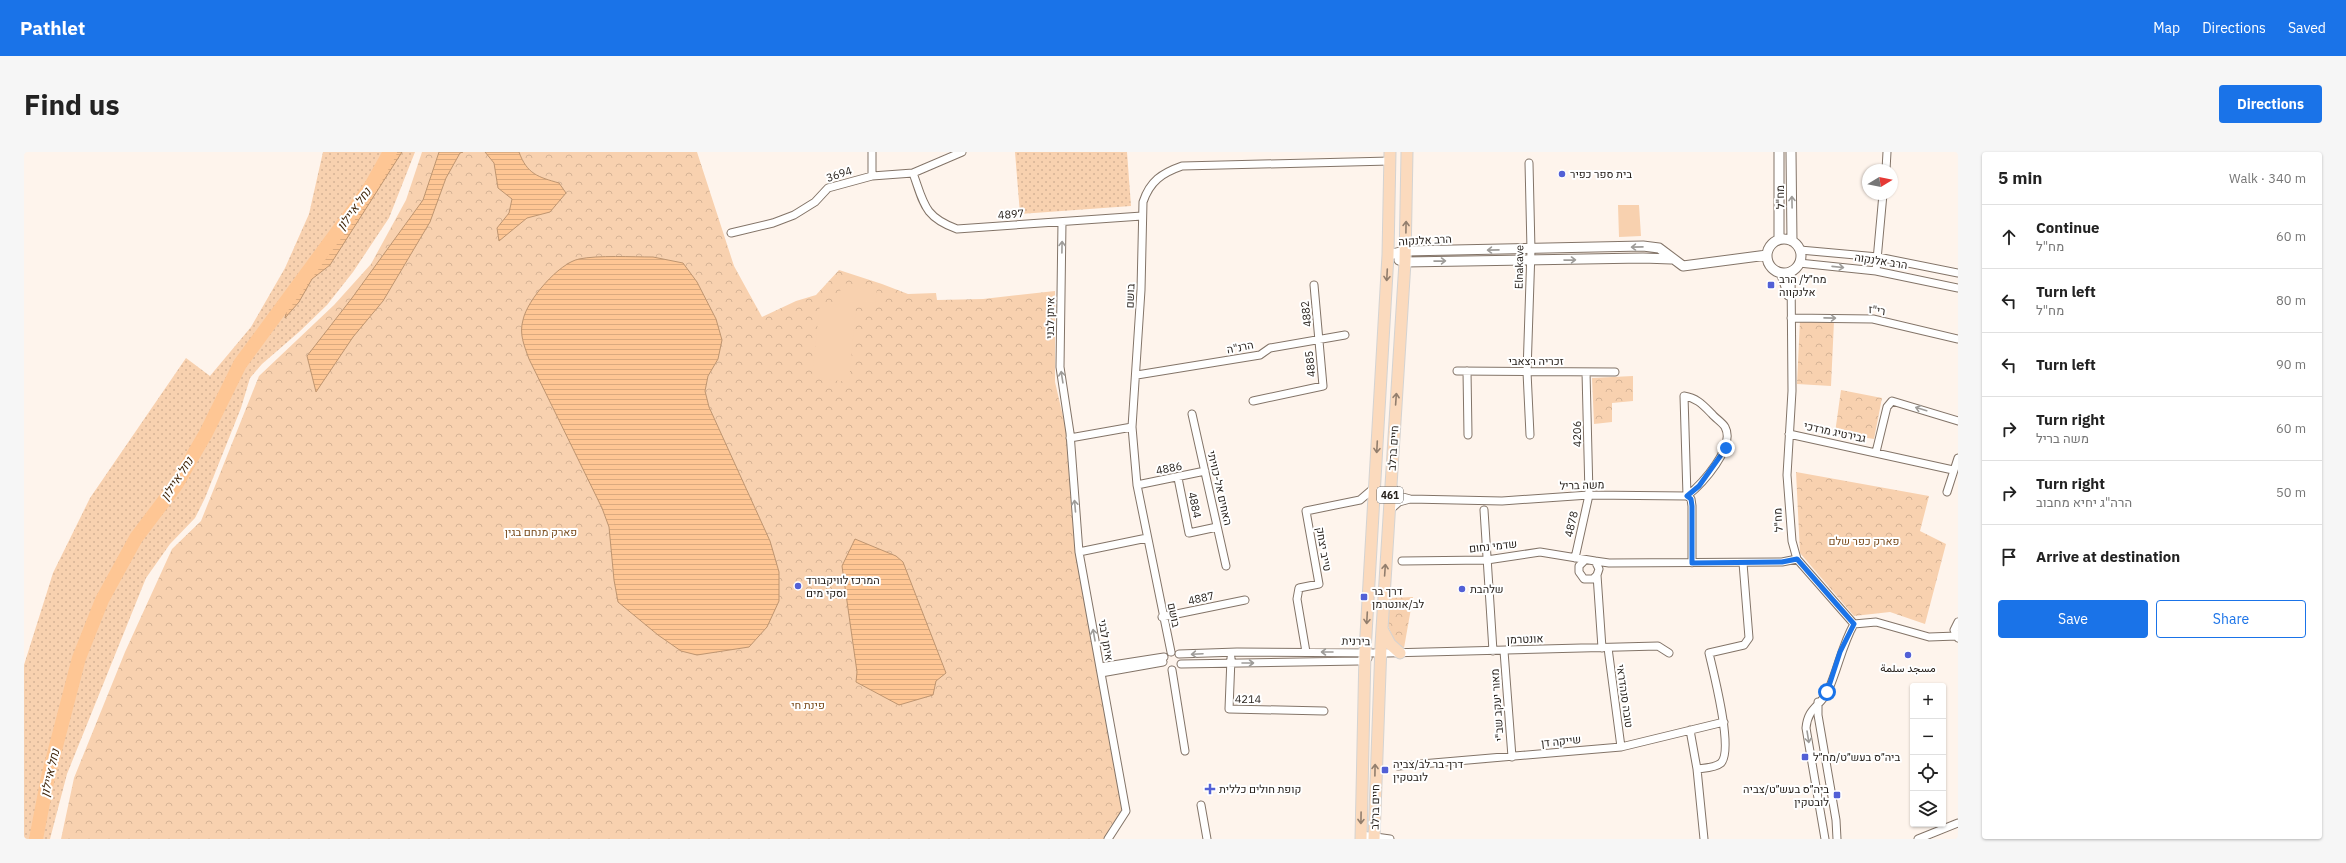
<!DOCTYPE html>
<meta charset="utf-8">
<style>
:root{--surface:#fff;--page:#f6f6f6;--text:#222;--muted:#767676;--line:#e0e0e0;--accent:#1a73e8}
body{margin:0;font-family:"IBM Plex Sans",Vazirmatn,Heebo,sans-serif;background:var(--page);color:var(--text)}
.controls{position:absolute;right:12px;bottom:12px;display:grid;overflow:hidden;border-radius:4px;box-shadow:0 1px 3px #0004}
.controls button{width:36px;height:36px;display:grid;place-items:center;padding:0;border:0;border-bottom:1px solid var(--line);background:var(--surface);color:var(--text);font:20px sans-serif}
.compass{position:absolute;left:1838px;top:12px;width:36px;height:36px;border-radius:50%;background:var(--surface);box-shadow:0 1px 3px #0004;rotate:80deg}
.stop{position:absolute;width:12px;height:12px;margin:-9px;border:3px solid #1a73e8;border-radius:50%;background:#fff}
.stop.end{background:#1a73e8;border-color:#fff;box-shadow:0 1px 4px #0008}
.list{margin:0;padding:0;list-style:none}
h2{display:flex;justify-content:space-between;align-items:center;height:52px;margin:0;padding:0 16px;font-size:17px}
h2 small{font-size:13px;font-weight:400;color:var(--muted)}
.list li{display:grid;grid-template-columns:26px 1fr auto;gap:12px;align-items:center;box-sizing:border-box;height:64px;padding:0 16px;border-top:1px solid var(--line)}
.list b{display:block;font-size:15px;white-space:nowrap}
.list p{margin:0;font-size:13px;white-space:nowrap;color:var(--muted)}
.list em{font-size:13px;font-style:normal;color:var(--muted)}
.actions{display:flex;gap:8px;padding:12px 16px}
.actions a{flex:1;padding:9px 0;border:1px solid var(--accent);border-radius:4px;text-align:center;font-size:14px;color:var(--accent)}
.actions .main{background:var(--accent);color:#fff}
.icon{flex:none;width:22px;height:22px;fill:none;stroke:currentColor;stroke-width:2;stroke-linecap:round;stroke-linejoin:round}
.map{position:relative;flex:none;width:1934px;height:687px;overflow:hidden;border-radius:4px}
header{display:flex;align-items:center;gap:24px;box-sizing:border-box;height:56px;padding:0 20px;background:var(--accent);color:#fff}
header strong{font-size:19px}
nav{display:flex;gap:22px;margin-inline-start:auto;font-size:14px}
.intro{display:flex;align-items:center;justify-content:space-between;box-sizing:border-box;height:96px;padding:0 24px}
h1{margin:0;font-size:28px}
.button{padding:10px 18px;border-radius:4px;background:var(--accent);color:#fff;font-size:14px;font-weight:700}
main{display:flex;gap:24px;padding:0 24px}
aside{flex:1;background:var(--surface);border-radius:4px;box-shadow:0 1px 3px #0004}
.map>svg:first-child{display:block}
</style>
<header>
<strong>Pathlet</strong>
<nav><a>Map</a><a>Directions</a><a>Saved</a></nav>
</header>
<div class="intro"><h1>Find us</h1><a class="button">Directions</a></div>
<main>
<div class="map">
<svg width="1934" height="687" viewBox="0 0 1934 687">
<defs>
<pattern id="grass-dots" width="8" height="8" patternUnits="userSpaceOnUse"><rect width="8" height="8" fill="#f8d1af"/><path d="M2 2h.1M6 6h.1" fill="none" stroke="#d5b396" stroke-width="1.8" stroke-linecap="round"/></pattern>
<pattern id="park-crowns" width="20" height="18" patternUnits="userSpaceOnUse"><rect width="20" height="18" fill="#f8d1af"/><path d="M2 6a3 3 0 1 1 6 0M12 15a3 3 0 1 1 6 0" fill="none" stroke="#d5b396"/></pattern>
<pattern id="water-rules" width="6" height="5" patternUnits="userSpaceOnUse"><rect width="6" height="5" fill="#fec694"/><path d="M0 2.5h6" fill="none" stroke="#daaa7f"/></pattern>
</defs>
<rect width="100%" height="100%" fill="#fef4ec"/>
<path fill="url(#grass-dots)" d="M 299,0 L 391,0 L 365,66 L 329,120 L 303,153 L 275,180 L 238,212 L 226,226 L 217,256 L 181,346 L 171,366 L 146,392 L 122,426 L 43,622 L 26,687 L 0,687 L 0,513 L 29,421 L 66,346 L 162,206 L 186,224 L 227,175 L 261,116 L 285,62 Z
M 991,0 L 1103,0 L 1107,54 L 996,62 Z"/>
<path fill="url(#park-crowns)" d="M 398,0 L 673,0 L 710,114 L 738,165 L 772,149 L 792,143 L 815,118 L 858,132 L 884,142 L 912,141 L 913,148 L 959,147 L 1031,139 L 1031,230 L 1044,286 L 1052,400 L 1099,659 L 1086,675 L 1081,687 L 37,687 L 50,626 L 101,500 L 148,397 L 177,369 L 235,224 L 310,153 L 347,112 L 382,48 Z
M 1776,168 L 1810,169 L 1807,234 L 1773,232 Z
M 1609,224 L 1609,249 L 1588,251 L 1588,270 L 1570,272 L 1568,226 Z
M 1817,238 L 1858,246 L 1850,287 L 1811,281 Z
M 1772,320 L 1905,344 L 1896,379 L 1922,392 L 1901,472 L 1866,460 L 1830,464 L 1776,401 Z
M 1389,445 L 1380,496 L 1371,491 L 1364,474 L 1366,446 Z"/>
<path fill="#f8d1af" d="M 1594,53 L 1615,53 L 1617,84 L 1595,85 Z
M 817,131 L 853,135 L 851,157 L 832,155 L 825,230 L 788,226 L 796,151 L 815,153 Z"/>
<path fill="url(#water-rules)" stroke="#be9570" d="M 364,0 L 378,0 L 306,113 L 288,127 L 275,150 L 261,166 L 264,152 L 302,106 Z
M 415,0 L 439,0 L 436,1 L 422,26 L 406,70 L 359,149 L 329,185 L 292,240 L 283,204 L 328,146 L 399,48 Z
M 461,0 L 495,0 C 503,22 514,25 535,31 L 542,41 L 526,60 L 503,66 L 475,89 L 473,76 L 485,61 L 488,47 L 474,36 L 470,11 Z
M 629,105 L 659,111 L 673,130 L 692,167 L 698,188 L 694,207 L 684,224 L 681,239 L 685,255 L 746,389 L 755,420 L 755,449 L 743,475 L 725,495 L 673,503 L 657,499 L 634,483 L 594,450 L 590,428 L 585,375 L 578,356 L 505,207 C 500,193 495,182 499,168 C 503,148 535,111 555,107 C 574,103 609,105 629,105 Z
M 831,387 L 872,404 L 879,410 L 922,521 L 912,529 L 909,543 L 875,553 L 832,530 L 833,520 L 818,414 Z"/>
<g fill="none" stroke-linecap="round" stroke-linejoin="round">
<path stroke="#fec694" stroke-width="14" d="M 12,687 L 24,625 L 55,506 L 78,448 L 112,386 L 152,333 L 182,281 L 216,212 L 347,34 L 366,0"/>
<defs>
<path id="minor" d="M 848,0 L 848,24
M 1505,11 L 1507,98 L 1503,220 L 1506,283
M 1862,18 L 1863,0
M 889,21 C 900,52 900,65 933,77 L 1118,64
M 1038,70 L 1036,215 L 1046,281 L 1055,400 L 1102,659 L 1084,687
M 707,81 L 749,71 L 770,63 L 791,50 L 804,36 L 848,24 L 889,21 L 938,0
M 1776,98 L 1854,105 L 1934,121
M 1775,111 L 1852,119 L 1934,136
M 1767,119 L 1768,239 L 1763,323 L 1768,389 L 1773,407 L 1830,472 C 1818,493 1814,517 1804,539 C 1796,555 1784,555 1782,576 L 1801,687
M 1852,119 L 1859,42
M 1756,120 L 1764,144
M 1767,166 L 1849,167 L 1934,187
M 1433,219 L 1591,220
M 1443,219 L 1444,283
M 1113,223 L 1236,203 L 1246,196 L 1321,183
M 1660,244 C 1673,246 1679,253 1688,262 C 1691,266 1698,270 1701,275 C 1712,295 1678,332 1663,344 Z
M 1229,249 L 1299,234 L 1290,133
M 1168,262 L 1202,414
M 1765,282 L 1929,318
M 1046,286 L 1108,275
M 1852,300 L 1863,255 L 1868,249 L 1934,269
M 1154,326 L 1165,381 L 1193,375
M 1113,333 L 1181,319
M 1368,334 L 1375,344 L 1386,347 L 1478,349 L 1565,343 L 1663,344 L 1667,347 L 1668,354 L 1668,411
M 1923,340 L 1934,306
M 1366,358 L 1375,350 L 1386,347
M 1460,358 L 1469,499
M 1055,400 L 1123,386
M 1551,406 L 1565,343 L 1562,220
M 1378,409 L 1463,408 L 1516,400 L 1571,409 L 1575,417 L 1573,423 L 1569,427 L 1560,427 L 1555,420 L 1555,414 L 1561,408
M 1571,409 L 1585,411 L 1758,410 L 1773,407
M 1573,423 L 1578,496
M 1138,465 L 1221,448
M 1934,470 L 1930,478 L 1934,486
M 1830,472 L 1852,470 L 1905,485 L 1933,484
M 1584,496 L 1597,595
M 1480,499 L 1488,605
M 1147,500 L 1113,333 L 1108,275 L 1117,138 L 1119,50 C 1126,29 1138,21 1158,14 L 1366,9
M 1282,500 L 1273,447 L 1275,436 L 1295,432 L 1282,359 L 1336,348 L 1350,336
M 1155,502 L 1213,500 L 1364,501 L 1634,494 L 1645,501
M 1207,506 L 1205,557 L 1300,559
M 1157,512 L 1335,509 L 1344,506
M 1076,515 L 1140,505
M 1148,518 L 1161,599
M 1077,521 L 1139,510
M 1794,550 L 1794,563 L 1812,668 L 1813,687
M 1666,578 L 1673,617 L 1680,687
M 1374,614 L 1597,595 L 1700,570
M 1673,617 C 1680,616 1691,616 1697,611 C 1710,598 1689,519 1685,501 L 1720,493 L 1725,486 L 1719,411
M 1177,653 L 1183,687
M 1337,683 L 1366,687
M 1894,687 L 1934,671"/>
<path id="tertiary" d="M 1767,0 L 1768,89
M 1755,87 L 1755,0
M1743 104a17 17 0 1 1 34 0a17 17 0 1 1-34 0Z
M 1364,103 L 1381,99 L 1619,94 L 1635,96 L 1659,114 L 1743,103
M 1375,108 L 1381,110 L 1619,106 L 1647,107"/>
<path id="primary" d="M 1358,477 L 1366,492 L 1376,501
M 1337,687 L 1341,500 L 1364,103 L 1366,0
M 1350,687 L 1357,493 L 1381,110 L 1383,0"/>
</defs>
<use href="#minor" stroke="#837468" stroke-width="9"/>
<use href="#tertiary" stroke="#837468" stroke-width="11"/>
<use href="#primary" stroke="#d4d3d2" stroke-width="13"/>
<use href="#minor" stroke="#fff" stroke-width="7"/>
<use href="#tertiary" stroke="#fff" stroke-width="9"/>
<use href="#primary" stroke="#fbdabd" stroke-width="11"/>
</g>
<defs><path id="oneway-shaft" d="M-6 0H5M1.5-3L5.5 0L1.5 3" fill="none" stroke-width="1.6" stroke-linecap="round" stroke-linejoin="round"/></defs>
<g stroke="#9e9c99">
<use href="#oneway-shaft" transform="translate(1768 50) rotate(-91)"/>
<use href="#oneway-shaft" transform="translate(1038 95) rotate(-89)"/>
<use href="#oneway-shaft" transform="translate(1613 95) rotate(179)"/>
<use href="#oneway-shaft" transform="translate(1469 98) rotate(179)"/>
<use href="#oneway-shaft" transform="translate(1546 108) rotate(-1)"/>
<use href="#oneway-shaft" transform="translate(1416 109) rotate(-1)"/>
<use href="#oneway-shaft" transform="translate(1814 115) rotate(6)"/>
<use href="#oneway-shaft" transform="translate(1806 166) rotate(1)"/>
<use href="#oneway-shaft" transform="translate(1038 225) rotate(-99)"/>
<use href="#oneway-shaft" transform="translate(1897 257) rotate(-163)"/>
<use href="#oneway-shaft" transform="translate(1051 354) rotate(-95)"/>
<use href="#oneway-shaft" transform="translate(1070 483) rotate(-100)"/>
<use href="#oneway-shaft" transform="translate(1303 500) rotate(-180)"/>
<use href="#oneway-shaft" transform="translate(1173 502) rotate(177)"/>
<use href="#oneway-shaft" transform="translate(1224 511)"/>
<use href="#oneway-shaft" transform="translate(1784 585) rotate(81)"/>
</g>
<g stroke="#927e6d">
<use href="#oneway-shaft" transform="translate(1382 75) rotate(-89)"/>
<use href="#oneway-shaft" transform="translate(1363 123) rotate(93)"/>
<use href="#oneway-shaft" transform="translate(1372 247) rotate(-86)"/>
<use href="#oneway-shaft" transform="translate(1353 295) rotate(93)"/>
<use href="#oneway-shaft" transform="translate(1361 418) rotate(-86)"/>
<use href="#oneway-shaft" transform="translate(1343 466) rotate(93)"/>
<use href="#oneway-shaft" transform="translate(1351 618) rotate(-89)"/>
<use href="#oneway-shaft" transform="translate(1337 666) rotate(91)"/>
</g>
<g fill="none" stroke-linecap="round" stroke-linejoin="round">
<path stroke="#1a73e8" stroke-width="5" d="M 1702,296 L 1675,334 L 1663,344 L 1667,347 L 1668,354 L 1668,411 L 1758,410 L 1773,407 L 1830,472 L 1816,500 L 1803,540"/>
</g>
<g fill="#5260d6" stroke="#fff" stroke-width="1.5">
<circle cx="1538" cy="22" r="4"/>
<rect x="1743" y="129" width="8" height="8" rx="2"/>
<circle cx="774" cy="434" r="4"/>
<circle cx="1438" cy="437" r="4"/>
<rect x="1336" y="441" width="8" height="8" rx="2"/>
<circle cx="1884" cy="503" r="4"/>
<rect x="1777" y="601" width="8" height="8" rx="2"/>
<rect x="1357" y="614" width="8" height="8" rx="2"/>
<path d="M1184 631h4v4h4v4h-4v4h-4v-4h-4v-4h4z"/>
<rect x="1809" y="639" width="8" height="8" rx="2"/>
</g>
<g text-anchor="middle" stroke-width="4" stroke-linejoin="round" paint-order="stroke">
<rect fill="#fff" stroke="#686461" stroke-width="1" x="1353" y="335" width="26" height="16" rx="3"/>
<g font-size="10" font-weight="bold" fill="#28221d">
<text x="1366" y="347">461</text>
</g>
<g font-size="11" fill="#28221d" stroke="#fff">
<text transform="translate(815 22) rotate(-18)" y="4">3694</text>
<text transform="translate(1756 45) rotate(-91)" y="4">מח"ל</text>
<text transform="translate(987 62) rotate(-4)" y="4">4897</text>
<text transform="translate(1401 88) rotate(-3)" y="4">הרב אלנקוה</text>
<text transform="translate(1857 109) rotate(9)" y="4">הרב אלנקוה</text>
<text transform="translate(1495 115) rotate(-89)" y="4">Elnakave</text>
<text transform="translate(1106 144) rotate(-88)" y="4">בושם</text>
<text transform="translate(1853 158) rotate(8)" y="4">רי"ז</text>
<text transform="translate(1282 162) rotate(-97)" y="4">4882</text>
<text transform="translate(1026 166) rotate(-89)" y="4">איתן לבני</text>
<text transform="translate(1216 195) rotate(-11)" y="4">הרנ"ה</text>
<text x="1512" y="213">זכריה רצאבי</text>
<text transform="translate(1286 212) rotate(-96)" y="4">4885</text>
<text transform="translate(1811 280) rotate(12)" y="4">גבירטיג מרדכי</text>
<text transform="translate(1553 282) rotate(-91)" y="4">4206</text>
<text transform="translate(1369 296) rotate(-86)" y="4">חיים ברלב</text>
<text transform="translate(1145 316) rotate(-11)" y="4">4886</text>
<text transform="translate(1558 333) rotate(-2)" y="4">משה בריל</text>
<text transform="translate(1196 336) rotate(77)" y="4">האחים אל-כוויתי</text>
<text transform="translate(1171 353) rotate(78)" y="4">4884</text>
<text transform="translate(1754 368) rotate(-94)" y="4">מח"ל</text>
<text transform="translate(1547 372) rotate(-77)" y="4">4878</text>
<text transform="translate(1469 394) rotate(-6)" y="4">שדמי נחום</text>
<text transform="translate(1300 397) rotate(80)" y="4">טייב יצחק</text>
<text transform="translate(1177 446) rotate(-12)" y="4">4887</text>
<text transform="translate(1150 463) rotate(78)" y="4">בושם</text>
<text transform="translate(1501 487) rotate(-2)" y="4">אונטרמן</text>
<text transform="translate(1082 488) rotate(80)" y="4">איתן לבני</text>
<text transform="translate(1332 489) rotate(1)" y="4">בירנית</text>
<text transform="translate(1601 544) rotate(82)" y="4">טובה סנהדראי</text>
<text transform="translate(1224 547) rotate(1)" y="4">4214</text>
<text transform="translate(1473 553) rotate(-94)" y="4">מאור יעקב שב"י</text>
<text transform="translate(1537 589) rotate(-6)" y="4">שייקה דן</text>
<text transform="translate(1351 655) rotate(-89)" y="4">חיים ברלב</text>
</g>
<g font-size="11" fill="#28221d" stroke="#fff" text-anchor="start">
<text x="1546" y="26">בית ספר כפיר</text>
<text x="1755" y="131">מח״ל/ הרב<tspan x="1755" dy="13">אלנקווה</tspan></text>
<text x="782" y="432">המרכז לוויקבורד<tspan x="782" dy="13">וסקי מים</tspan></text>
<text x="1446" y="441">שלהבת</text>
<text x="1348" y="443">דרך בר<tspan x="1348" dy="13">לב/אונטרמן</tspan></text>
<text x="1884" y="520" text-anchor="middle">مسجد سلمة</text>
<text x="1789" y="609">ביה״ס בעש״ט/מח״ל</text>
<text x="1369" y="616">דרך בר לב/צביה<tspan x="1369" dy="13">לובטקין</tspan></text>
<text x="1195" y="641">קופת חולים כללית</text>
<text x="1805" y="641" text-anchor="end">ביה״ס בעש״ט/צביה<tspan x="1805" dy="13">לובטקין</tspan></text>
</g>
<g font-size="11" fill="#794c1d" stroke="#fff">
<text x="517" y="384">פארק מנחם בגין</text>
<text x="1840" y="393">פארק כפר שלם</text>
<text x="784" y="557">פינת חי</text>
</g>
<g font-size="12" font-style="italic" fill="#41260a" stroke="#fff">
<text transform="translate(330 57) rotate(-54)" y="4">נחל איילון</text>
<text transform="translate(153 327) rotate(-57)" y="4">נחל איילון</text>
<text transform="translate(26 621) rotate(-77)" y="4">נחל איילון</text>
</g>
</g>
</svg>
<div class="controls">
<button>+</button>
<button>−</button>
<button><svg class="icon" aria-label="locate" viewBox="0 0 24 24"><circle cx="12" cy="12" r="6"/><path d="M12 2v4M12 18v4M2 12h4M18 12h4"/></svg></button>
<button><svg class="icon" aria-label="layers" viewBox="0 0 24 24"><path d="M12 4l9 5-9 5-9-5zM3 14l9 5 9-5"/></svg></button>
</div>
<svg class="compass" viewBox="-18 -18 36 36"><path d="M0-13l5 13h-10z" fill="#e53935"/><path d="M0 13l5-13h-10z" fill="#767676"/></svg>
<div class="stop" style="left:1803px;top:540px"></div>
<div class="stop end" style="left:1702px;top:296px"></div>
</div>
<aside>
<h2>5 min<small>Walk · 340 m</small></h2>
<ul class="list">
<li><svg class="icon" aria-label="ahead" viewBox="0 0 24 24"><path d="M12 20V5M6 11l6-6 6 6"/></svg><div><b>Continue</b><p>מח&quot;ל</p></div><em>60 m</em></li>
<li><svg class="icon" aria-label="left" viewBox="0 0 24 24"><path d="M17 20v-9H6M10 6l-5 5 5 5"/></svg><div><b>Turn left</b><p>מח&quot;ל</p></div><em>80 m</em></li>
<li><svg class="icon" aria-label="left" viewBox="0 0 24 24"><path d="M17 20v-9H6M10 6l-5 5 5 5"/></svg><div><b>Turn left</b></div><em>90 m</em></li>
<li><svg class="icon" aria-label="right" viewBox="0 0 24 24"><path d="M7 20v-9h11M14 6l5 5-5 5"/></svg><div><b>Turn right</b><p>משה בריל</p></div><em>60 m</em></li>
<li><svg class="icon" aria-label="right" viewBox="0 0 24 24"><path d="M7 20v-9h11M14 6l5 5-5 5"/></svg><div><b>Turn right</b><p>הרה&quot;ג יחיא מחבוב</p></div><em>50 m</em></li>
<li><svg class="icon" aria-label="arrive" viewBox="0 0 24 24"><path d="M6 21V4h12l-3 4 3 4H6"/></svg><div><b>Arrive at destination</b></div></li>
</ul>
<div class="actions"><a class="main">Save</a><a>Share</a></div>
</aside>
</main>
